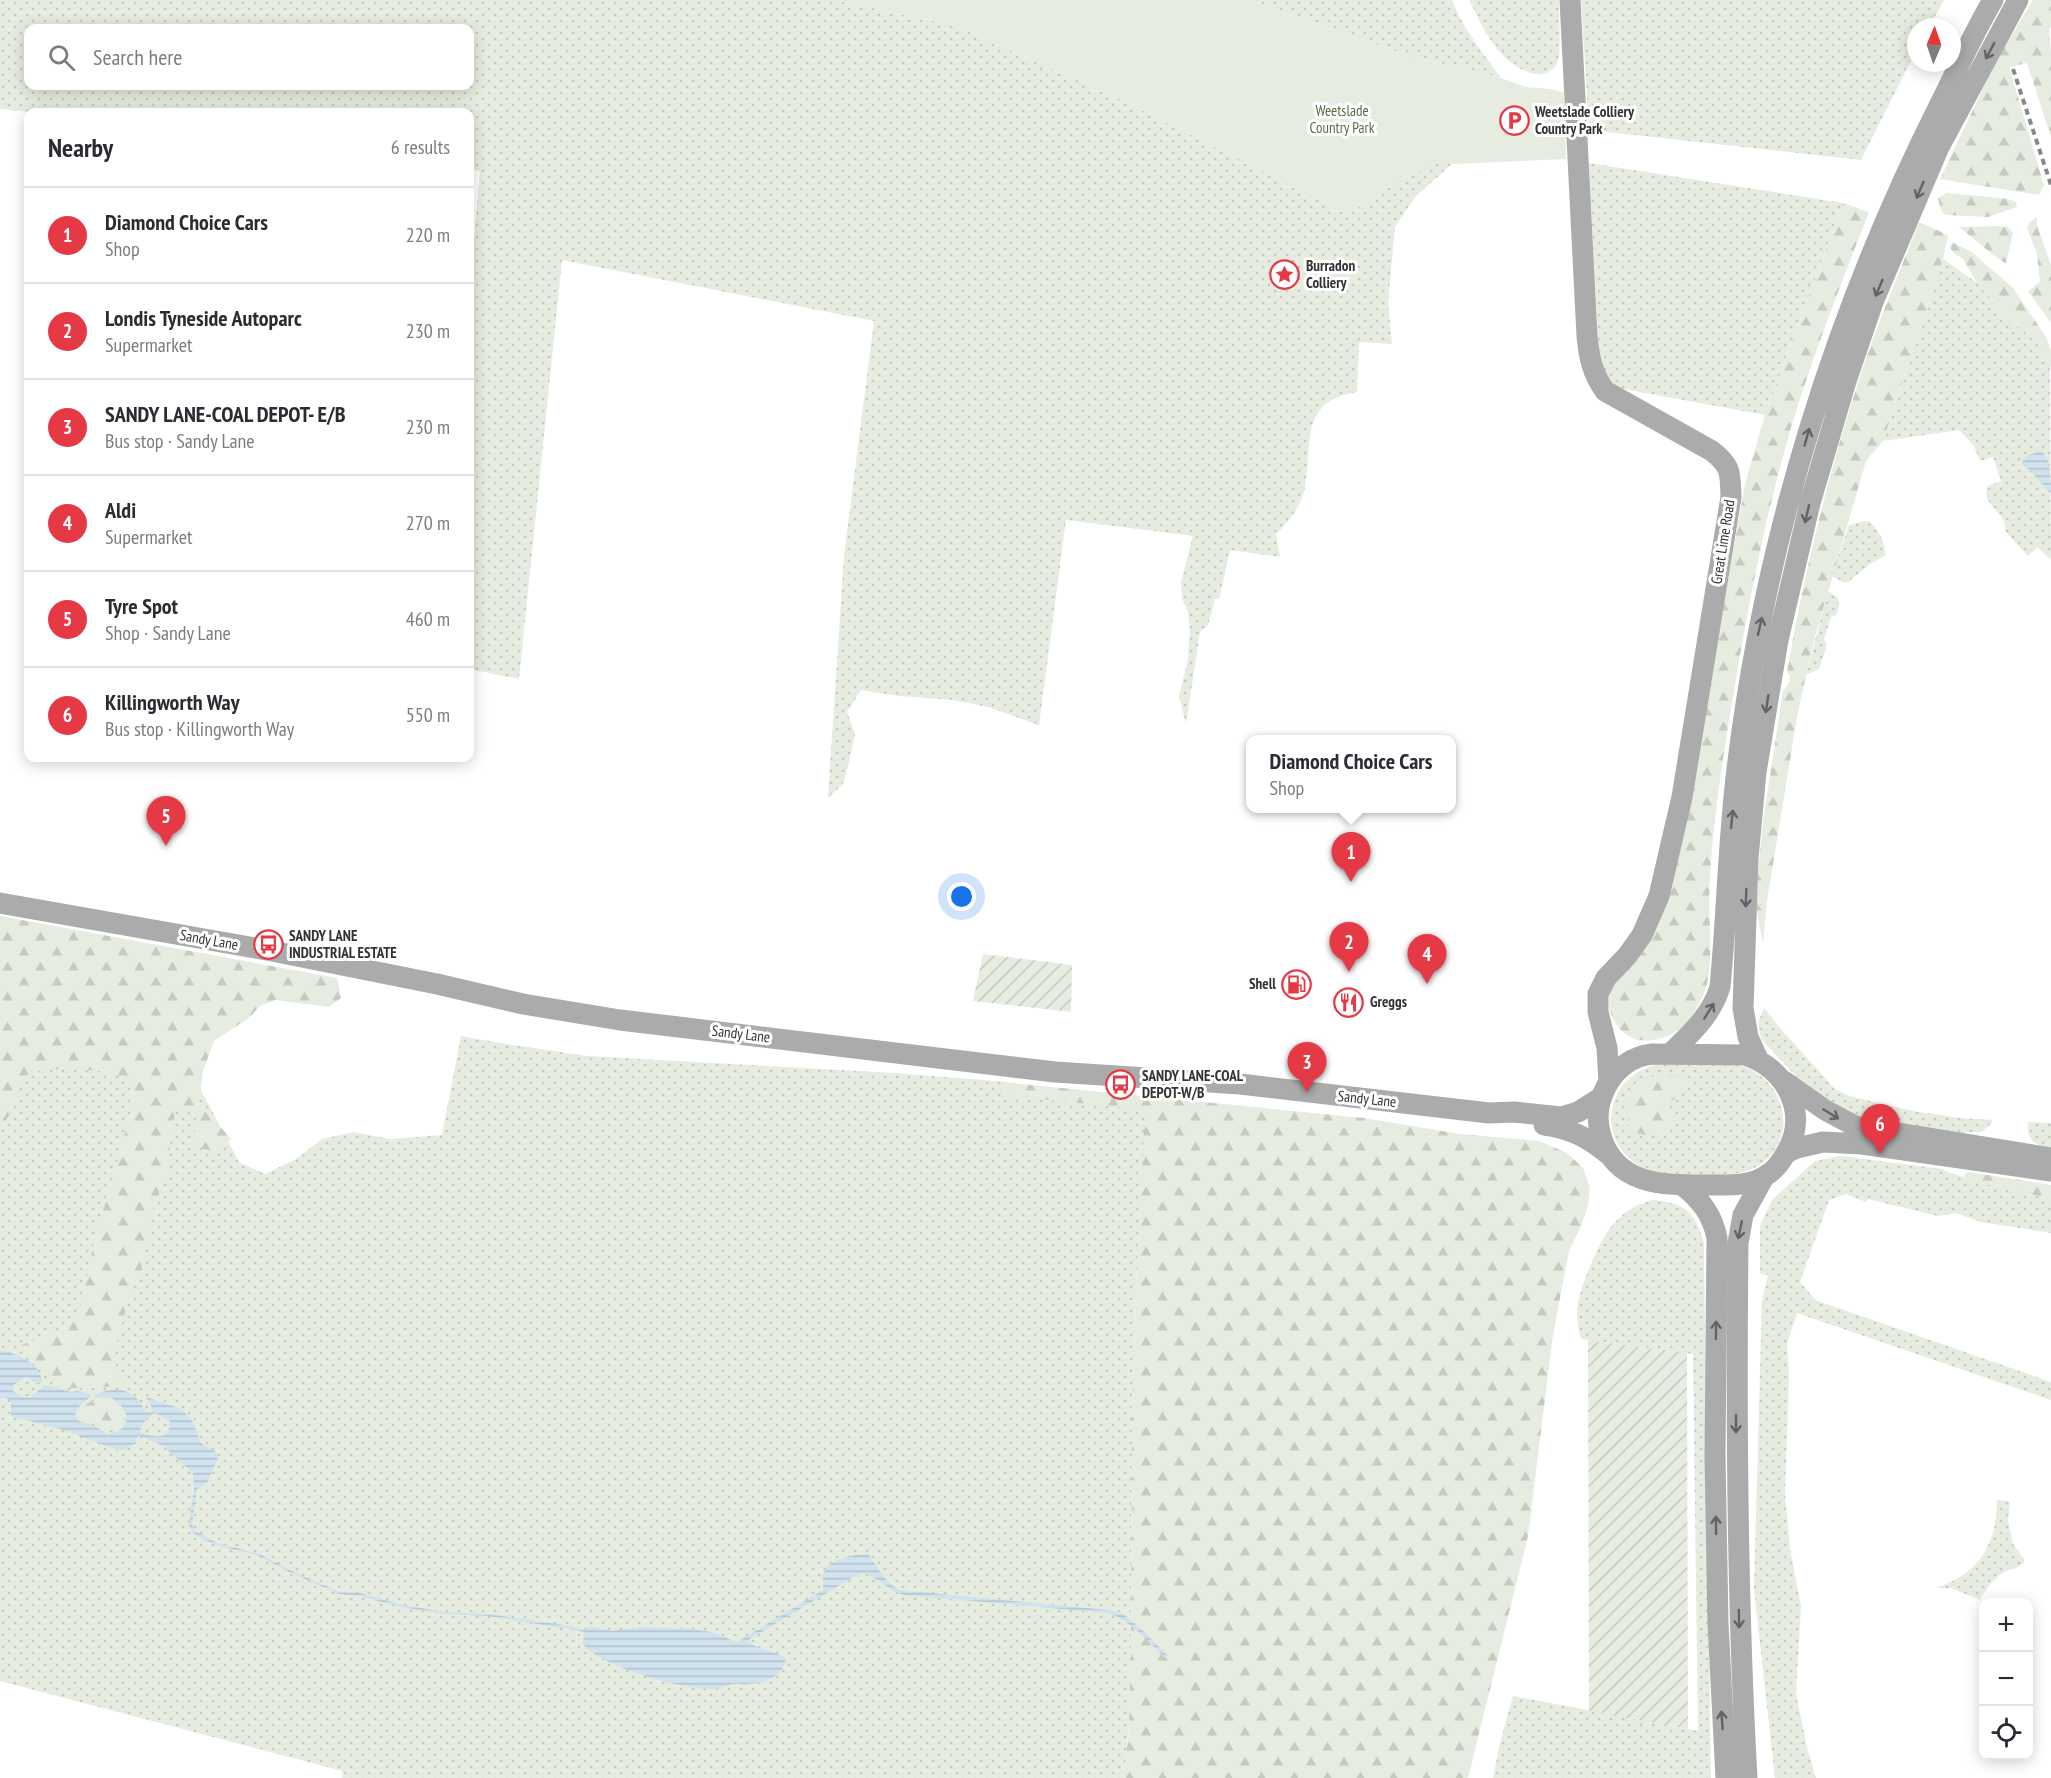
<!DOCTYPE html>
<meta charset="utf-8">
<style>
:root{--surface:#fff;--page:#f7f7f7;--text:#2b2b33;--muted:#7c7c81;--line:#e1e1e2;--accent:#e63946}
body{margin:0;font-family:"PT Sans Narrow",sans-serif;background:var(--page);color:var(--text)}
.controls{position:absolute;right:18px;bottom:18px;display:grid;overflow:hidden;border-radius:12px;box-shadow:0 3px 15px #0003}
.controls button{width:54px;height:54px;display:grid;place-items:center;padding:0;border:0;border-bottom:2px solid var(--line);background:var(--surface);color:var(--text);font:30px sans-serif}
.compass{position:absolute;left:1907px;top:18px;width:54px;height:54px;border-radius:50%;background:var(--surface);box-shadow:0 3px 15px #0003;rotate:2deg}
.you{position:absolute;left:962px;top:897px;width:21px;height:21px;margin:-15px;border:4px solid #fff;border-radius:50%;background:#1a73e8;box-shadow:0 0 0 9px #1a73e833}
.badge{display:grid;place-items:center;width:39px;height:39px;border-radius:50%;background:var(--accent);color:#fff;font-size:20px;font-weight:700}
.pin{position:absolute;translate:-50% -50px;filter:drop-shadow(0 2px 3px #0008)}
.pin::after{content:'';position:absolute;top:32px;width:21px;height:18px;background:inherit;clip-path:polygon(0 0,100% 0,50% 100%)}
.popup{position:absolute;left:1246px;top:735px;width:210px;height:78px;box-sizing:border-box;display:grid;place-content:center;border-radius:12px;background:var(--surface);filter:drop-shadow(0 2px 4px #0005);font-size:20px;white-space:nowrap;color:var(--muted)}
.popup b{font-size:22px;color:var(--text)}
.popup::after{content:'';position:absolute;left:50%;top:100%;margin-left:-12px;border:12px solid transparent;border-top-color:var(--surface)}
.list{margin:0;padding:0;list-style:none}
h2{display:flex;justify-content:space-between;align-items:center;height:78px;margin:0;padding:0 24px;font-size:26px}
h2 small{font-size:20px;font-weight:400;color:var(--muted)}
.list li{display:grid;grid-template-columns:39px 1fr auto;gap:18px;align-items:center;box-sizing:border-box;height:96px;padding:0 24px;border-top:2px solid var(--line)}
.list b{display:block;font-size:22px;white-space:nowrap}
.list p{margin:0;font-size:20px;white-space:nowrap;color:var(--muted)}
.list em{font-size:20px;font-style:normal;color:var(--muted)}
.icon{flex:none;width:33px;height:33px;fill:none;stroke:currentColor;stroke-width:2;stroke-linecap:round;stroke-linejoin:round}
.map{position:relative;flex:none;width:2051px;height:1778px;overflow:hidden}
.search{position:absolute;background:var(--surface);box-shadow:0 3px 15px #0003;left:24px;top:24px;width:450px;height:66px;display:flex;align-items:center;gap:15px;box-sizing:border-box;padding:0 21px;border-radius:12px;color:var(--muted);font-size:22px}
.panel{position:absolute;background:var(--surface);box-shadow:0 3px 15px #0003;left:24px;top:108px;width:450px;height:654px;border-radius:12px}
.map>svg:first-child{display:block}
</style>
<div class="map">
<svg width="2051" height="1778" viewBox="0 0 2051 1778">
<defs>
<pattern id="grass-dots" width="8" height="8" patternUnits="userSpaceOnUse" patternTransform="scale(1.5)"><rect width="8" height="8" fill="#e6ecdf"/><path d="M2 2h.1M6 6h.1" fill="none" stroke="#c6cbc0" stroke-width="1.8" stroke-linecap="round"/></pattern>
<pattern id="forest-firs" width="22" height="20" patternUnits="userSpaceOnUse" patternTransform="scale(1.5)"><rect width="22" height="20" fill="#e6ecdf"/><path d="M5 1l3.5 6h-7zM16 11l3.5 6h-7z" fill="#c6cbc0"/></pattern>
<pattern id="garden-furrows" width="10" height="10" patternUnits="userSpaceOnUse" patternTransform="scale(1.5)"><rect width="10" height="10" fill="#e6ecdf"/><path d="M-1 1l2-2M0 10L10 0M9 11l2-2" fill="none" stroke="#c6cbc0"/></pattern>
<pattern id="water-rules" width="6" height="5" patternUnits="userSpaceOnUse" patternTransform="scale(1.5)"><rect width="6" height="5" fill="#cfe2ee"/><path d="M0 2.5h6" fill="none" stroke="#b2c2cd"/></pattern>
</defs>
<rect width="100%" height="100%" fill="#fff"/>
<path fill="url(#grass-dots)" fill-rule="evenodd" d="M 0,0 L 834,0 L 953,25 L 1116,97 L 1348,214 L 1407,176 L 1447,159 L 1452,164 L 1415,197 L 1395,227 L 1388,302 L 1392,344 L 1359,342 L 1357,392 C 1298,401 1313,445 1305,487 C 1302,505 1289,522 1276,534 L 1280,557 L 1230,550 L 1219,599 L 1215,599 L 1208,625 L 1200,632 L 1186,724 L 1179,696 L 1188,659 L 1190,630 L 1188,612 L 1182,598 L 1181,582 L 1193,536 L 1066,520 L 1039,725 L 988,707 L 953,700 L 899,696 L 861,690 L 847,712 L 855,734 L 849,762 L 843,784 L 828,798 L 844,556 L 874,321 L 562,260 L 519,679 L 470,669 L 470,285 L 480,171 L 470,169 L 470,112 L 31,112 L 0,109 ZM 28,28 L 470,28 L 470,86 L 28,86 Z
M 1249,0 L 1452,0 C 1463,29 1483,53 1501,78 L 1406,55 Z
M 1469,0 L 1559,0 C 1559,11 1561,54 1558,61 C 1555,70 1545,75 1536,74 C 1500,67 1484,30 1469,0 Z
M 1581,0 L 1944,0 L 1929,27 L 1916,27 L 1916,51 L 1861,160 L 1589,130 Z
M 1589,163 L 1843,203 L 1765,415 L 1618,388 L 1604,374 L 1599,358 Z
M 1943,259 L 1977,283 L 2007,317 L 2038,343 L 2050,365 L 2051,560 L 2037,547 L 2028,556 L 2005,531 C 2008,512 1980,506 1988,486 L 2001,481 L 1993,457 L 1980,461 L 1974,446 L 1959,430 L 1883,441 Z
M 1865,521 L 1870,522 C 1878,529 1887,546 1885,556 L 1870,564 L 1848,582 L 1843,582 L 1832,576 L 1849,525 Z
M 1828,591 L 1838,598 L 1839,606 L 1836,615 L 1831,617 L 1824,639 L 1827,645 L 1819,669 L 1806,675 Z
M 1764,1008 L 1780,1028 L 1834,1088 L 1849,1096 L 1913,1111 L 1960,1118 L 1992,1120 L 1991,1124 L 1981,1132 L 1965,1132 L 1963,1139 L 1868,1125 L 1824,1103 L 1794,1074 L 1761,1039 L 1758,1023 Z
M 461,1036 L 500,1043 L 587,1056 L 895,1073 L 996,1081 L 1156,1103 L 1158,1149 L 1137,1266 L 1132,1416 L 1131,1646 L 1129,1728 L 1124,1778 L 342,1778 L 343,1771 L 0,1681 L 0,1039 L 196,1081 L 239,1162 L 265,1174 L 298,1158 L 322,1139 L 354,1132 L 390,1139 L 442,1135 Z
M 1661,1064 L 1733,1064 C 1787,1073 1804,1144 1752,1169 C 1732,1179 1678,1174 1655,1172 C 1593,1155 1599,1074 1661,1064 Z
M 2028,1122 L 2051,1123 L 2051,1148 C 2034,1145 2027,1141 2028,1122 Z
M 1841,1156 L 1942,1169 C 1950,1175 1961,1174 1969,1180 L 2051,1199 L 2051,1233 L 1981,1222 L 1956,1213 L 1938,1216 L 1868,1199 L 1866,1202 L 1846,1194 L 1829,1200 L 1800,1282 L 1815,1300 L 2051,1382 L 2051,1400 L 1797,1313 L 1787,1344 L 1789,1380 L 1785,1494 L 1790,1549 L 1801,1606 L 1796,1693 L 1807,1748 L 1816,1778 L 1775,1778 L 1754,1589 L 1762,1300 L 1768,1275 L 1760,1274 L 1760,1226 L 1772,1200 L 1815,1161 Z
M 1653,1200 C 1686,1204 1695,1211 1704,1243 L 1711,1778 L 1493,1778 L 1500,1743 L 1513,1696 L 1698,1731 L 1693,1354 L 1581,1339 C 1579,1331 1577,1323 1577,1315 C 1577,1302 1582,1286 1587,1274 C 1601,1240 1614,1209 1653,1200 Z
M 1997,1500 L 2007,1501 L 2010,1503 L 2008,1521 L 2013,1544 L 2024,1559 L 2024,1563 C 2018,1568 2012,1568 2006,1571 C 1994,1577 1986,1588 1980,1600 L 1951,1588 L 1936,1588 C 1979,1574 1997,1544 1997,1500 Z"/>
<path fill="url(#forest-firs)" d="M 2033,0 L 2051,0 L 2051,27 L 2049,31 L 2051,52 L 2051,137 L 2027,63 L 2009,67 L 2044,185 L 2039,195 L 1940,179 L 1996,61 Z
M 1947,193 L 2008,199 L 2016,202 L 2017,207 L 1988,217 L 1947,215 L 1943,213 L 1940,207 L 1938,198 Z
M 1843,203 L 1869,212 C 1842,281 1815,350 1793,421 C 1766,512 1748,605 1733,697 C 1723,756 1714,815 1710,874 C 1708,902 1711,931 1710,959 C 1709,973 1708,988 1700,1002 C 1697,1008 1692,1017 1687,1022 C 1668,1043 1630,1050 1615,1022 C 1609,1013 1607,1000 1611,989 C 1613,981 1623,972 1629,965 L 1698,752 L 1745,484 L 1765,415 Z
M 2037,217 L 2037,226 L 2051,265 L 2051,323 L 2028,291 L 2040,282 L 2037,253 L 2027,228 L 2030,222 Z
M 1919,222 L 1948,235 L 1943,259 L 1883,441 L 1866,461 L 1814,640 L 1806,675 L 1797,717 L 1767,901 L 1763,944 L 1755,902 L 1763,821 L 1783,691 L 1789,683 L 1790,676 L 1787,672 C 1804,573 1828,475 1859,380 C 1876,326 1899,274 1919,222 Z
M 1998,226 L 2008,227 L 2013,233 L 2006,263 C 2000,262 1967,233 1959,227 Z
M 1952,242 L 1973,253 L 2013,288 L 2046,337 L 2051,350 L 2051,367 L 2038,343 L 2007,317 L 1977,283 L 1963,259 L 1955,254 L 1950,248 Z
M 0,916 L 337,978 L 341,998 L 329,1007 L 275,1000 L 260,1006 L 249,1018 L 214,1041 L 203,1071 L 199,1102 L 231,1139 L 217,1152 C 211,1150 196,1148 193,1145 L 197,1113 L 175,1111 L 167,1166 L 168,1176 L 162,1185 L 154,1207 L 149,1226 L 148,1241 L 143,1257 L 141,1273 L 134,1284 L 119,1332 L 114,1358 L 119,1377 L 127,1386 L 71,1388 L 54,1382 L 45,1370 L 16,1347 L 67,1328 L 77,1314 L 83,1297 L 95,1236 L 110,1189 L 133,1102 L 131,1085 C 126,1081 121,1076 115,1074 C 102,1069 37,1066 27,1075 C 14,1088 18,1109 2,1125 L 0,1124 Z
M 1671,1075 L 1683,1077 L 1687,1082 L 1685,1089 L 1669,1104 L 1674,1122 L 1668,1135 L 1645,1135 L 1630,1131 C 1627,1124 1629,1119 1628,1112 C 1625,1078 1643,1077 1671,1075 Z
M 1002,1082 L 1364,1118 L 1460,1134 L 1539,1141 L 1567,1153 L 1583,1168 L 1590,1188 L 1588,1205 L 1582,1224 L 1569,1251 L 1553,1335 L 1528,1536 L 1468,1778 L 1124,1778 L 1129,1728 L 1131,1646 L 1132,1416 L 1137,1266 L 1145,1110 L 1001,1095 Z
M 1967,1172 L 2051,1185 L 2051,1199 L 1969,1180 L 1964,1176 Z
M 106,1398 C 127,1402 132,1425 108,1431 L 90,1421 L 80,1418 L 79,1411 C 86,1402 94,1400 106,1398 Z"/>
<path fill="#e6ecdf" d="M 834,0 L 1249,0 L 1406,55 L 1501,78 L 1526,87 L 1551,89 L 1564,93 L 1566,159 L 1452,164 L 1447,160 L 1407,176 L 1348,214 L 1116,97 L 953,25 Z"/>
<path fill="url(#garden-furrows)" d="M 983,954 L 1072,965 L 1071,1012 L 973,1001 Z
M 1588,1340 L 1687,1353 L 1688,1729 L 1589,1711 Z"/>
<path fill="url(#water-rules)" d="M 2040,451 C 2051,455 2051,480 2051,494 L 2030,470 L 2021,463 L 2027,456 Z
M 0,1351 C 16,1352 42,1364 42,1382 L 38,1384 L 26,1377 L 14,1384 L 13,1391 L 23,1397 L 30,1398 L 45,1385 L 71,1392 L 77,1391 L 91,1394 C 87,1404 79,1402 75,1415 L 79,1421 L 90,1424 L 109,1434 C 120,1431 125,1428 127,1416 C 118,1398 114,1396 95,1398 L 96,1394 C 111,1389 126,1386 138,1400 C 141,1404 143,1408 147,1412 L 151,1412 L 152,1415 C 147,1417 140,1426 140,1432 C 149,1436 160,1439 168,1433 L 170,1421 L 155,1413 L 146,1397 L 179,1408 L 186,1414 L 192,1420 L 201,1443 L 217,1453 L 218,1458 L 207,1483 L 197,1489 L 192,1524 L 194,1530 L 217,1543 L 260,1554 L 290,1570 L 339,1592 L 360,1593 L 403,1605 L 445,1612 L 488,1614 L 564,1625 L 584,1630 L 590,1626 L 611,1631 L 644,1627 L 693,1629 L 711,1632 L 737,1642 L 823,1590 C 824,1585 822,1580 823,1575 C 827,1559 855,1554 868,1554 C 879,1568 883,1580 899,1590 L 1108,1610 L 1122,1613 L 1141,1629 L 1168,1656 L 1165,1658 C 1148,1641 1131,1621 1108,1613 L 904,1595 C 888,1591 879,1578 864,1573 L 855,1576 L 748,1640 C 757,1652 775,1649 786,1659 C 782,1677 765,1684 747,1684 C 743,1685 738,1683 733,1684 C 727,1685 722,1688 716,1689 C 682,1690 610,1669 585,1647 L 583,1643 L 584,1632 L 576,1630 L 488,1616 L 445,1614 L 402,1607 L 359,1596 L 339,1594 L 289,1572 L 257,1555 L 220,1546 L 202,1539 L 193,1533 L 189,1526 L 194,1488 L 193,1473 L 163,1446 L 141,1436 L 138,1436 L 133,1445 L 125,1450 L 115,1449 L 64,1430 L 11,1416 L 11,1401 L 6,1398 L 0,1398 Z"/>
<g fill="none" stroke-linecap="round" stroke-linejoin="round">
<path stroke="#ababab" stroke-width="21" d="M 1570,0 L 1587,336 C 1589,357 1592,373 1605,391 L 1712,451 C 1732,467 1730,473 1731,497 L 1682,797 L 1659,896 L 1642,935 L 1627,956 L 1606,978 L 1598,994 L 1598,1012 L 1607,1048 L 1609,1082
M 0,903 L 272,951 L 437,984 L 523,1004 L 620,1020 L 1055,1072 L 1240,1084 L 1489,1113 L 1514,1112 L 1561,1117 L 1578,1112 L 1602,1097
M 1652,1054 L 1745,1055 C 1786,1068 1810,1113 1786,1153 C 1781,1162 1774,1171 1765,1176 C 1748,1187 1726,1185 1707,1185 C 1664,1185 1616,1186 1601,1136 C 1596,1120 1598,1102 1606,1087 C 1615,1069 1632,1056 1652,1054 Z
M 1670,1054 C 1691,1033 1711,1016 1720,987 C 1727,915 1728,842 1737,769 C 1765,537 1836,310 1941,102 C 1958,68 1974,32 1993,0
M 1758,1059 L 1748,1037 L 1743,1008 L 1748,858 L 1756,772 L 1778,640 L 1810,503 L 1846,381 L 1873,302 L 1939,147 L 2018,0
M 1784,1081 L 1825,1110 L 1855,1126 L 2051,1158
M 1544,1125 C 1570,1128 1588,1138 1608,1154
M 1786,1153 L 1797,1148 L 1823,1142 L 1862,1144 L 2051,1171
M 1682,1185 C 1701,1200 1712,1214 1717,1238 L 1715,1457 L 1718,1623 L 1726,1778
M 1747,1778 C 1737,1600 1736,1422 1738,1243 L 1743,1215 L 1764,1177"/>
<path stroke="#888" stroke-width="4" stroke-dasharray="6 4.5" stroke-linecap="butt" d="M 2013,69 L 2051,185"/>
</g>
<defs><path id="oneway-shaft" d="M-6 0H5M1.5-3L5.5 0L1.5 3" fill="none" stroke-width="1.6" stroke-linecap="round" stroke-linejoin="round" transform="scale(1.5)"/></defs>
<g stroke="#636363">
<use href="#oneway-shaft" transform="translate(1990 51) rotate(118)"/>
<use href="#oneway-shaft" transform="translate(1920 190) rotate(113)"/>
<use href="#oneway-shaft" transform="translate(1879 288) rotate(113)"/>
<use href="#oneway-shaft" transform="translate(1807 437) rotate(-74)"/>
<use href="#oneway-shaft" transform="translate(1807 514) rotate(103)"/>
<use href="#oneway-shaft" transform="translate(1760 626) rotate(-77)"/>
<use href="#oneway-shaft" transform="translate(1767 704) rotate(99)"/>
<use href="#oneway-shaft" transform="translate(1732 819) rotate(-84)"/>
<use href="#oneway-shaft" transform="translate(1746 898) rotate(92)"/>
<use href="#oneway-shaft" transform="translate(1709 1011) rotate(-58)"/>
<use href="#oneway-shaft" transform="translate(1831 1114) rotate(32)"/>
<use href="#oneway-shaft" transform="translate(1740 1230) rotate(102)"/>
<use href="#oneway-shaft" transform="translate(1716 1330) rotate(-89)"/>
<use href="#oneway-shaft" transform="translate(1736 1424) rotate(90)"/>
<use href="#oneway-shaft" transform="translate(1716 1525) rotate(-91)"/>
<use href="#oneway-shaft" transform="translate(1739 1619) rotate(89)"/>
<use href="#oneway-shaft" transform="translate(1722 1720) rotate(-94)"/>
</g>
<defs>
<symbol id="parking-ring" viewBox="-11 -11 22 22"><circle r="9.5" fill="#fff" stroke="#e63946" stroke-width="1.5"/><path d="M-3.5-5.5H1a3.5 3.5 0 0 1 0 7H-1V5.5H-3.5ZM-1-3.4V-.6H.8a1.4 1.4 0 0 0 0-2.8Z" fill="#e63946"/></symbol>
<symbol id="sight-ring" viewBox="-11 -11 22 22"><circle r="9.5" fill="#fff" stroke="#e63946" stroke-width="1.5"/><path d="M0-6L1.8-2.2L6-1.7L2.9 1.2L3.7 5.4L0 3.3L-3.7 5.4L-2.9 1.2L-6-1.7L-1.8-2.2Z" fill="#e63946"/></symbol>
<symbol id="bus-ring" viewBox="-11 -11 22 22"><circle r="9.5" fill="#fff" stroke="#e63946" stroke-width="1.5"/><path d="M-5-6H5V4H4V6H2V4H-2V6H-4V4H-5ZM-3.5-4V0h7V-4ZM-3.5 1.2v1.5H-2V1.2ZM2 1.2v1.5H3.5V1.2Z" fill="#e63946"/></symbol>
<symbol id="fuel-ring" viewBox="-11 -11 22 22"><circle r="9.5" fill="#fff" stroke="#e63946" stroke-width="1.5"/><path d="M-5.5-6h7V0h2V4h1.3V-2.5L3-4.5l.8-.8L6-3V5H2.5V1h-1V6h-7ZM-4.2-4.7v3.2H.2V-4.7Z" fill="#e63946"/></symbol>
<symbol id="restaurant-ring" viewBox="-11 -11 22 22"><circle r="9.5" fill="#fff" stroke="#e63946" stroke-width="1.5"/><path d="M-5-6h1v4h1v-4h1v4h1v-4h1v5L-1.5 .5V6h-2V.5L-5-1ZM5-6V6H3V1.5H1.5Q1.5-4 5-6Z" fill="#e63946"/></symbol>
</defs>
<g fill-rule="evenodd">
<use href="#parking-ring" x="1498" y="104" width="33" height="33"/>
<use href="#sight-ring" x="1268" y="258" width="33" height="33"/>
<use href="#bus-ring" x="252" y="928" width="33" height="33"/>
<use href="#fuel-ring" x="1280" y="968" width="33" height="33"/>
<use href="#restaurant-ring" x="1332" y="986" width="33" height="33"/>
<use href="#bus-ring" x="1104" y="1068" width="33" height="33"/>
</g>
<g text-anchor="middle" stroke-width="6" stroke-linejoin="round" paint-order="stroke">
<g font-size="15" fill="#56703f" stroke="#fff">
<text x="1342" y="116">Weetslade<tspan x="1342" dy="17">Country Park</tspan></text>
</g>
<g font-size="15" font-weight="bold" fill="#333" stroke="#fff" text-anchor="start">
<text x="1535" y="117">Weetslade Colliery<tspan x="1535" dy="17">Country Park</tspan></text>
<text x="1306" y="271">Burradon<tspan x="1306" dy="17">Colliery</tspan></text>
<text x="289" y="941">SANDY LANE<tspan x="289" dy="17">INDUSTRIAL ESTATE</tspan></text>
<text x="1276" y="989" text-anchor="end">Shell</text>
<text x="1370" y="1007">Greggs</text>
<text x="1142" y="1081">SANDY LANE-COAL<tspan x="1142" dy="17">DEPOT-W/B</tspan></text>
</g>
<g font-size="15" fill="#333" stroke="#fff">
<text transform="translate(1723 542) rotate(-81)" y="5">Great Lime Road</text>
<text transform="translate(209 940) rotate(10)" y="5">Sandy Lane</text>
<text transform="translate(741 1034) rotate(7)" y="5">Sandy Lane</text>
<text transform="translate(1367 1099) rotate(6)" y="5">Sandy Lane</text>
</g>
</g>
</svg>
<div class="controls">
<button>+</button>
<button>−</button>
<button><svg class="icon" aria-label="locate" viewBox="0 0 24 24"><circle cx="12" cy="12" r="6"/><path d="M12 2v4M12 18v4M2 12h4M18 12h4"/></svg></button>
</div>
<svg class="compass" viewBox="-18 -18 36 36"><path d="M0-13l5 13h-10z" fill="#e53935"/><path d="M0 13l5-13h-10z" fill="#7c7c81"/></svg>
<div class="you"></div>
<div class="pin badge" style="left:1351px;top:882px">1</div>
<div class="popup"><b>Diamond Choice Cars</b>Shop</div>
<div class="pin badge" style="left:1349px;top:972px">2</div>
<div class="pin badge" style="left:1307px;top:1092px">3</div>
<div class="pin badge" style="left:1427px;top:984px">4</div>
<div class="pin badge" style="left:166px;top:846px">5</div>
<div class="pin badge" style="left:1880px;top:1154px">6</div>
<div class="search"><svg class="icon" aria-label="search" viewBox="0 0 24 24"><circle cx="10" cy="10" r="6"/><path d="M15 15l6 6"/></svg>Search here</div>
<section class="panel">
<h2>Nearby<small>6 results</small></h2>
<ul class="list">
<li><span class="badge">1</span><div><b>Diamond Choice Cars</b><p>Shop</p></div><em>220 m</em></li>
<li><span class="badge">2</span><div><b>Londis Tyneside Autoparc</b><p>Supermarket</p></div><em>230 m</em></li>
<li><span class="badge">3</span><div><b>SANDY LANE-COAL DEPOT- E/B</b><p>Bus stop · Sandy Lane</p></div><em>230 m</em></li>
<li><span class="badge">4</span><div><b>Aldi</b><p>Supermarket</p></div><em>270 m</em></li>
<li><span class="badge">5</span><div><b>Tyre Spot</b><p>Shop · Sandy Lane</p></div><em>460 m</em></li>
<li><span class="badge">6</span><div><b>Killingworth Way</b><p>Bus stop · Killingworth Way</p></div><em>550 m</em></li>
</ul>
</section>
</div>
